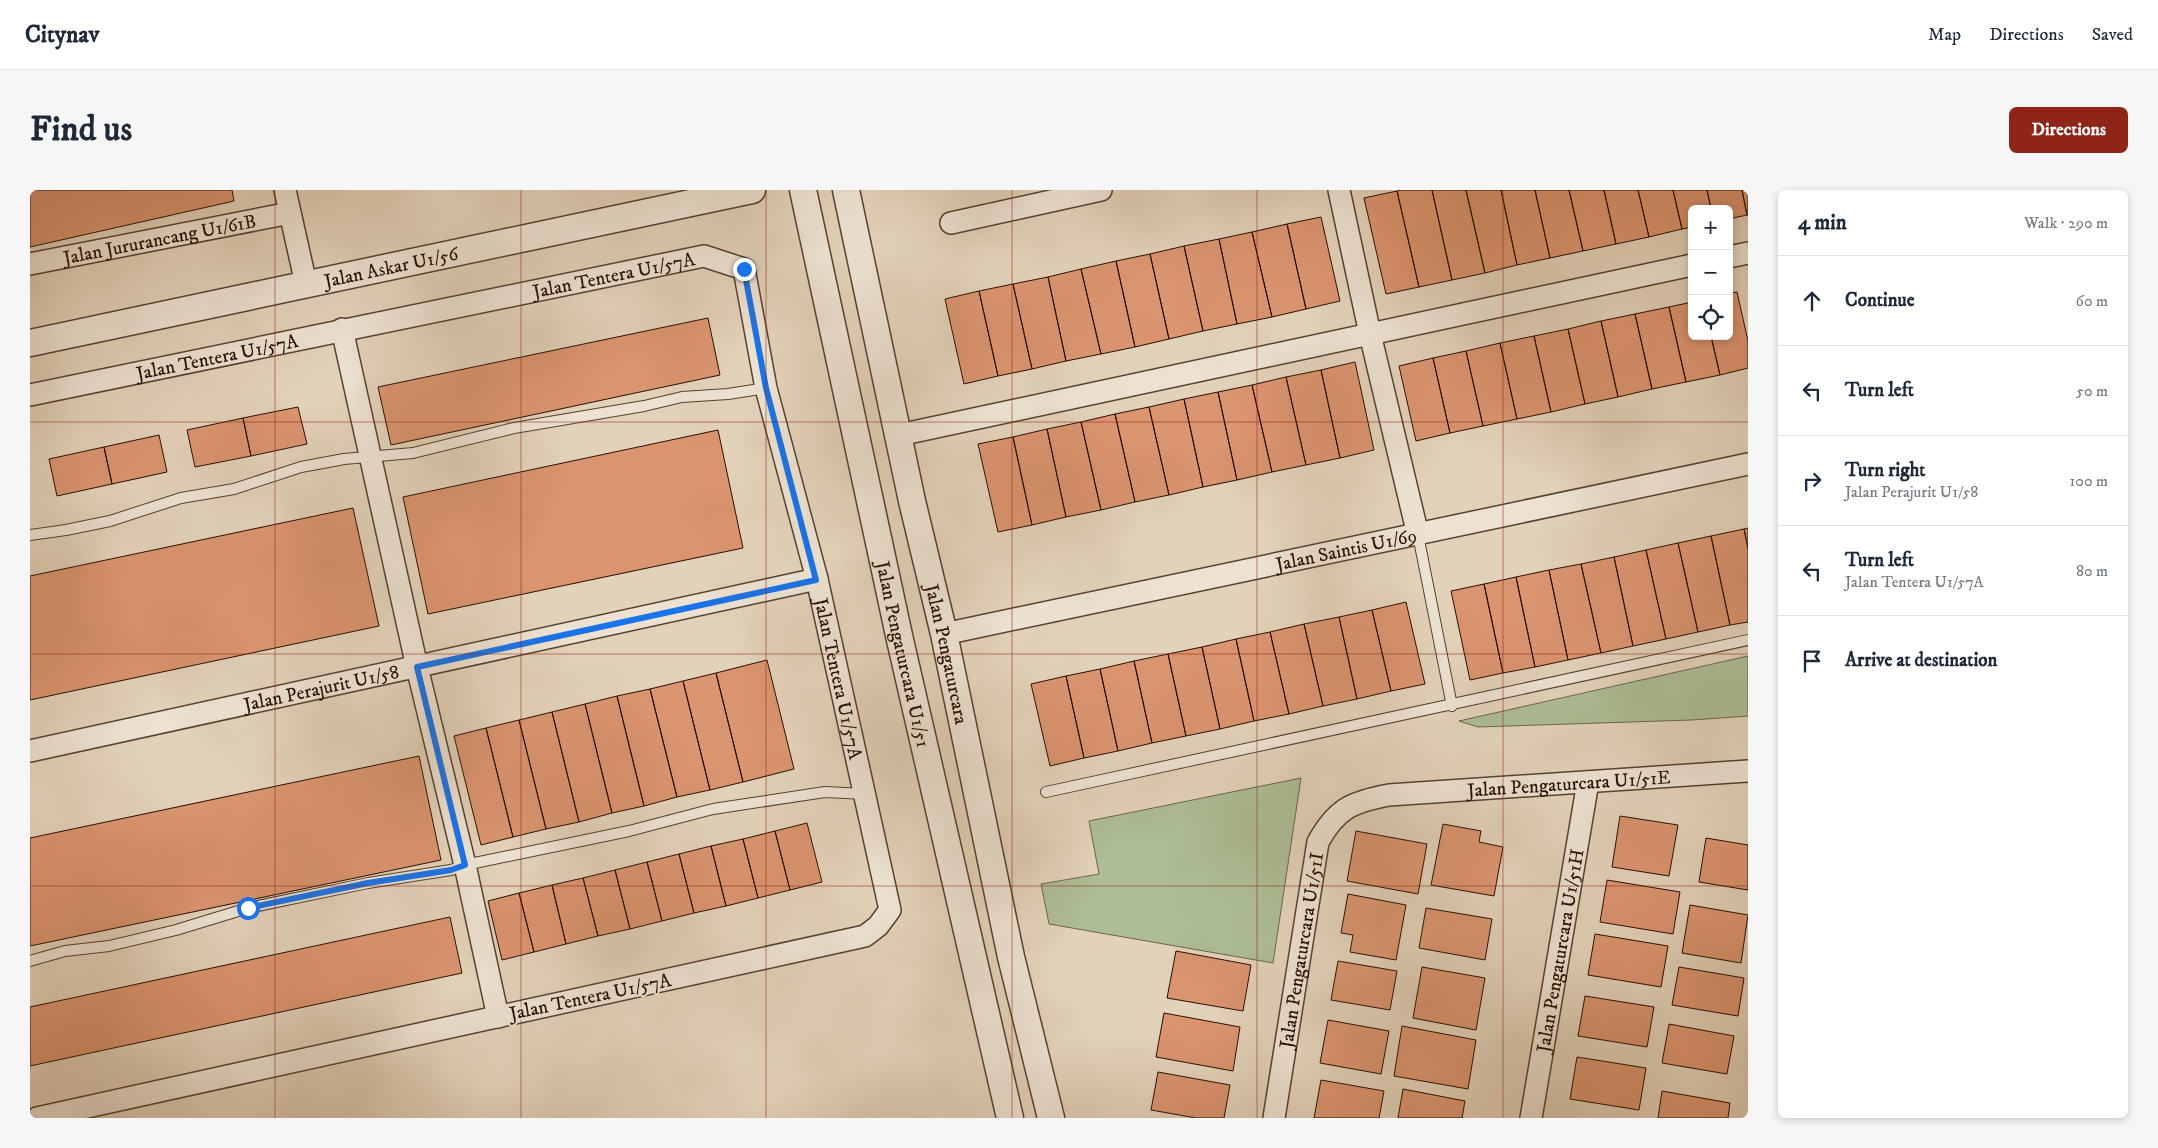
<!DOCTYPE html>
<meta charset="utf-8">
<style>
:root{--surface:#fff;--page:#f6f6f7;--text:#1f2937;--muted:#747a83;--line:#e0e1e3;--accent:#8f2418}
body{margin:0;font-family:"IM FELL DW Pica",serif;background:var(--page);color:var(--text)}
.controls{position:absolute;right:15px;top:15px;display:grid;overflow:hidden;border-radius:8px;box-shadow:0 2px 8px #0003}
.controls button{width:45px;height:45px;display:grid;place-items:center;padding:0;border:0;border-bottom:1px solid var(--line);background:var(--surface);color:var(--text);font:25px sans-serif}
.stop{position:absolute;width:15px;height:15px;margin:-11px;border:4px solid #1a73e8;border-radius:50%;background:#fff}
.stop.end{background:#1a73e8;border-color:#fff;box-shadow:0 1px 5px #0008}
.list{margin:0;padding:0;list-style:none}
h2{display:flex;justify-content:space-between;align-items:center;height:65px;margin:0;padding:0 20px;font-size:21px}
h2 small{font-size:16px;font-weight:400;color:var(--muted)}
.list li{display:grid;grid-template-columns:32px 1fr auto;gap:15px;align-items:center;box-sizing:border-box;height:90px;padding:0 20px;border-top:1px solid var(--line)}
.list b{display:block;font-size:19px;white-space:nowrap}
.list p{margin:0;font-size:16px;white-space:nowrap;color:var(--muted)}
.list em{font-size:16px;font-style:normal;color:var(--muted)}
.icon{flex:none;width:28px;height:28px;fill:none;stroke:currentColor;stroke-width:2;stroke-linecap:round;stroke-linejoin:round}
.map{position:relative;flex:none;width:1718px;height:928px;overflow:hidden;border-radius:8px}
header{display:flex;align-items:center;gap:30px;box-sizing:border-box;height:70px;padding:0 25px;background:var(--surface);border-bottom:1px solid var(--line)}
header strong{font-size:24px}
nav{display:flex;gap:28px;margin-inline-start:auto;font-size:18px}
.intro{display:flex;align-items:center;justify-content:space-between;box-sizing:border-box;height:120px;padding:0 30px}
h1{margin:0;font-size:35px}
.button{padding:12px 22px;border-radius:8px;background:var(--accent);color:#fff;font-size:18px;font-weight:700}
main{display:flex;gap:30px;padding:0 30px}
aside{flex:1;background:var(--surface);border-radius:8px;box-shadow:0 2px 8px #0003}
.map>svg:first-child{display:block}
</style>
<header>
<strong>Citynav</strong>
<nav><a>Map</a><a>Directions</a><a>Saved</a></nav>
</header>
<div class="intro"><h1>Find us</h1><a class="button">Directions</a></div>
<main>
<div class="map">
<svg width="1718" height="928" viewBox="0 0 1718 928">
<rect width="100%" height="100%" fill="#e3d2ba"/>
<filter id="stains"><feTurbulence type="fractalNoise" baseFrequency=".004" numOctaves="4"/><feColorMatrix values="0 0 0 0 .2 0 0 0 0 .09 0 0 0 0 .02 0 0 0 .5 -.17"/></filter>
<radialGradient id="worn" r=".72"><stop offset=".6" stop-color="#630" stop-opacity="0"/><stop offset="1" stop-color="#630" stop-opacity=".3"/></radialGradient>
<path fill="#adbd95" stroke="#6a664c" d="M 1718,466 L 1718,526 L 1662,530 L 1448,537 L 1429,531 Z
M 1271,588 L 1243,773 L 1019,734 L 1011,694 L 1069,684 L 1059,631 Z"/>
<path fill="#db9470" stroke="#270f02" d="M 0,0 L 202,0 L 204,11 L 0,57 Z
M 1372,0 L 1402,0 L 1422,90 L 1389,97 L 1367,1 Z
M 1402,0 L 1436,0 L 1455,83 L 1422,90 Z
M 1436,0 L 1471,0 L 1487,75 L 1455,83 Z
M 1471,0 L 1505,0 L 1520,68 L 1487,75 Z
M 1505,0 L 1539,0 L 1553,61 L 1520,68 Z
M 1539,0 L 1574,0 L 1586,54 L 1553,61 Z
M 1574,0 L 1608,0 L 1619,47 L 1586,54 Z
M 1608,0 L 1643,0 L 1652,39 L 1619,47 Z
M 1643,0 L 1677,0 L 1681,19 L 1662,19 L 1662,37 L 1652,39 Z
M 1677,0 L 1712,0 L 1717,25 L 1699,29 L 1699,19 L 1681,19 Z
M 1712,0 L 1718,0 L 1718,25 L 1717,25 Z
M 1367,1 L 1389,97 L 1356,104 L 1334,8 Z
M 1291,27 L 1310,111 L 1276,119 L 1257,34 Z
M 1257,34 L 1276,119 L 1242,127 L 1222,42 Z
M 1222,42 L 1242,127 L 1207,134 L 1189,49 Z
M 1189,49 L 1207,134 L 1173,141 L 1154,56 Z
M 1154,56 L 1173,141 L 1139,149 L 1120,64 Z
M 1120,64 L 1139,149 L 1105,157 L 1086,71 Z
M 1086,71 L 1105,157 L 1071,164 L 1051,79 Z
M 1051,79 L 1071,164 L 1036,171 L 1018,87 Z
M 1018,87 L 1036,171 L 1002,179 L 983,94 Z
M 983,94 L 1002,179 L 968,186 L 949,101 Z
M 949,101 L 968,186 L 934,194 L 915,109 Z
M 1707,102 L 1718,151 L 1718,178 L 1690,185 L 1681,146 L 1699,146 L 1699,103 Z
M 1662,112 L 1662,146 L 1681,146 L 1690,185 L 1656,192 L 1639,117 Z
M 1639,117 L 1656,192 L 1622,199 L 1605,124 Z
M 1605,124 L 1622,199 L 1588,207 L 1571,131 Z
M 678,128 L 690,185 L 361,255 L 348,197 Z
M 1571,131 L 1588,207 L 1555,214 L 1538,139 Z
M 1538,139 L 1555,214 L 1521,222 L 1504,146 Z
M 1504,146 L 1521,222 L 1487,229 L 1470,153 Z
M 1470,153 L 1487,229 L 1453,236 L 1436,161 Z
M 1436,161 L 1453,236 L 1420,243 L 1403,168 Z
M 1403,168 L 1420,243 L 1386,251 L 1369,176 Z
M 1325,172 L 1344,260 L 1310,268 L 1291,180 Z
M 1291,180 L 1310,268 L 1276,275 L 1256,187 Z
M 1256,187 L 1276,275 L 1242,282 L 1222,195 Z
M 1222,195 L 1242,282 L 1207,290 L 1188,202 Z
M 1188,202 L 1207,290 L 1173,297 L 1154,209 Z
M 1154,209 L 1173,297 L 1139,305 L 1119,217 Z
M 268,217 L 277,254 L 221,266 L 213,228 Z
M 1119,217 L 1139,305 L 1105,312 L 1085,224 Z
M 1085,224 L 1105,312 L 1071,320 L 1051,232 Z
M 213,228 L 221,266 L 165,277 L 157,240 Z
M 1051,232 L 1071,320 L 1036,327 L 1017,239 Z
M 1017,239 L 1036,327 L 1002,335 L 983,247 Z
M 688,240 L 713,358 L 398,424 L 373,307 Z
M 129,245 L 137,282 L 82,294 L 74,257 Z
M 983,247 L 1002,335 L 968,342 L 948,254 Z
M 74,257 L 82,294 L 27,306 L 19,269 Z
M 323,318 L 349,436 L 0,510 L 0,386 Z
M 1718,338 L 1718,358 L 1714,339 Z
M 1714,339 L 1718,358 L 1718,432 L 1700,435 L 1681,346 Z
M 1681,346 L 1700,435 L 1668,442 L 1648,353 Z
M 1648,353 L 1668,442 L 1636,449 L 1616,360 Z
M 1616,360 L 1636,449 L 1603,456 L 1584,367 Z
M 1584,367 L 1603,456 L 1571,463 L 1551,374 Z
M 1551,374 L 1571,463 L 1538,470 L 1519,380 Z
M 1519,380 L 1538,470 L 1505,477 L 1486,387 Z
M 1486,387 L 1505,477 L 1473,483 L 1454,394 Z
M 1454,394 L 1473,483 L 1440,490 L 1421,401 Z
M 1376,412 L 1395,494 L 1361,501 L 1342,420 Z
M 1342,420 L 1361,501 L 1327,509 L 1309,427 Z
M 1309,427 L 1327,509 L 1293,516 L 1274,434 Z
M 1274,434 L 1293,516 L 1259,524 L 1240,442 Z
M 1240,442 L 1259,524 L 1224,531 L 1206,449 Z
M 1206,449 L 1224,531 L 1190,539 L 1172,457 Z
M 1172,457 L 1190,539 L 1156,546 L 1138,464 Z
M 1138,464 L 1156,546 L 1122,553 L 1104,471 Z
M 737,470 L 764,579 L 713,592 L 686,483 Z
M 1104,471 L 1122,553 L 1088,561 L 1070,479 Z
M 1070,479 L 1088,561 L 1054,568 L 1036,486 Z
M 686,483 L 713,592 L 680,600 L 653,491 Z
M 1036,486 L 1054,568 L 1020,576 L 1001,494 Z
M 653,491 L 680,600 L 647,607 L 620,499 Z
M 620,499 L 647,607 L 614,616 L 587,506 Z
M 587,506 L 614,616 L 582,623 L 555,514 Z
M 555,514 L 582,623 L 549,632 L 522,522 Z
M 522,522 L 549,632 L 516,639 L 489,530 Z
M 489,530 L 516,639 L 483,647 L 456,538 Z
M 456,538 L 483,647 L 451,655 L 424,546 Z
M 389,566 L 411,670 L 0,756 L 0,648 Z
M 1590,626 L 1648,635 L 1639,686 L 1582,677 Z
M 777,633 L 792,692 L 760,700 L 745,641 Z
M 1413,634 L 1451,641 L 1449,652 L 1473,657 L 1464,706 L 1401,695 Z
M 745,641 L 760,700 L 728,708 L 713,649 Z
M 1326,641 L 1397,654 L 1388,704 L 1317,691 Z
M 1676,648 L 1718,655 L 1718,700 L 1669,692 Z
M 713,649 L 728,708 L 696,716 L 681,656 Z
M 681,656 L 696,716 L 664,723 L 649,664 Z
M 649,664 L 664,723 L 632,731 L 617,672 Z
M 617,672 L 632,731 L 600,739 L 585,680 Z
M 585,680 L 600,739 L 568,746 L 553,688 Z
M 553,688 L 568,746 L 536,754 L 522,695 Z
M 1577,690 L 1650,702 L 1643,744 L 1570,732 Z
M 522,695 L 536,754 L 504,762 L 489,703 Z
M 489,703 L 504,762 L 472,770 L 458,711 Z
M 1318,704 L 1376,715 L 1366,770 L 1320,762 L 1323,745 L 1311,743 Z
M 1660,715 L 1718,725 L 1711,773 L 1652,763 Z
M 1396,718 L 1462,729 L 1455,770 L 1389,758 Z
M 420,727 L 432,783 L 0,876 L 0,817 Z
M 1565,744 L 1638,756 L 1631,797 L 1558,785 Z
M 1146,761 L 1221,775 L 1213,821 L 1137,808 Z
M 1308,771 L 1367,781 L 1360,820 L 1301,810 Z
M 1392,777 L 1455,788 L 1446,840 L 1383,828 Z
M 1649,777 L 1714,788 L 1708,826 L 1642,815 Z
M 1555,806 L 1624,817 L 1617,857 L 1548,846 Z
M 1134,823 L 1210,837 L 1203,881 L 1126,867 Z
M 1298,830 L 1359,841 L 1351,884 L 1290,873 Z
M 1639,834 L 1704,846 L 1697,884 L 1632,873 Z
M 1372,836 L 1446,850 L 1438,899 L 1364,886 Z
M 1547,867 L 1616,878 L 1609,920 L 1540,909 Z
M 1128,882 L 1200,895 L 1194,928 L 1166,928 L 1121,920 Z
M 1291,890 L 1354,901 L 1349,928 L 1284,928 Z
M 1373,899 L 1435,911 L 1432,928 L 1368,928 Z
M 1632,901 L 1700,913 L 1698,928 L 1628,928 Z"/>
<g fill="none" stroke-linecap="round" stroke-linejoin="round">
<defs>
<path id="service" d="M 0,345 L 36,340 L 80,331 L 151,308 L 204,299 L 271,277 L 314,269 L 383,263 L 484,238 L 614,216 L 652,207 L 698,204 L 736,198
M 1388,345 L 1422,516
M 1016,602 L 1718,450
M 0,771 L 35,761 L 79,756 L 146,740 L 218,718 L 338,693 L 421,680 L 435,675 L 599,641 L 683,619 L 795,602 L 835,604"/>
<g id="minor">
<path d="M 255,0 L 276,94"/>
<path d="M 1309,0 L 1340,144 L 1388,345"/>
<path d="M 921,33 L 1071,0"/>
<path d="M 1699,67 L 1718,63"/>
<path id="s1" d="M 0,74 L 260,23"/>
<path d="M 312,139 L 387,477 L 435,675 L 468,827"/>
<path id="s2" d="M 0,205 L 674,66 L 714,79 L 736,198 L 787,389 L 860,720 L 848,736 L 835,746 L 7,928"/>
<path d="M 869,245 L 1662,75"/>
<path id="s3" d="M 914,444 L 1718,274"/>
<path id="s4" d="M 0,561 L 787,389"/>
<path id="s5" d="M 1244,928 L 1288,652 C 1307,618 1322,612 1359,605 L 1718,581"/>
<path id="s6" d="M 1501,928 L 1558,592"/>
</g>
<g id="tertiary">
<path id="s7" d="M 773,0 L 870,450 L 980,928"/>
<path id="s8" d="M 816,0 L 882,311 L 914,444 L 981,767 L 1021,928"/>
<path id="s9" d="M 0,153 L 722,0"/>
</g>
</defs>
<use href="#service" stroke="#564030" stroke-width="12"/>
<use href="#minor" stroke="#564030" stroke-width="24"/>
<use href="#tertiary" stroke="#564030" stroke-width="29"/>
<use href="#service" stroke="#ede2d2" stroke-width="10"/>
<use href="#minor" stroke="#ede2d2" stroke-width="21"/>
<use href="#tertiary" stroke="#ede2d2" stroke-width="26"/>
</g>
<g fill="none" stroke-linecap="round" stroke-linejoin="round">
<path stroke="#1a73e8" stroke-width="6" d="M 218,718 L 338,693 L 421,680 L 435,675 L 387,477 L 786,390 L 736,198 L 714,79"/>
</g>
<path fill="none" stroke="#8f2418" stroke-width="1" stroke-opacity="0.55" d="M 245,0 L 245,928M 491,0 L 491,928M 736,0 L 736,928M 982,0 L 982,928M 1227,0 L 1227,928M 1473,0 L 1473,928M 0,232 L 1718,232M 0,464 L 1718,464M 0,696 L 1718,696"/>
<g text-anchor="middle" stroke-width="4" stroke-linejoin="round" paint-order="stroke">
<g font-size="19" fill="#270f02" stroke="#ede2d2">
<text dy="7" stroke="none"><textPath href="#s1" startOffset="132">Jalan Jururancang U1/61B</textPath></text>
<text dy="7" stroke="none"><textPath href="#s9" startOffset="369">Jalan Askar U1/56</textPath></text>
<text dy="7" stroke="none"><textPath href="#s2" startOffset="596">Jalan Tentera U1/57A</textPath></text>
<text dy="7" stroke="none"><textPath href="#s2" startOffset="191">Jalan Tentera U1/57A</textPath></text>
<text dy="7" stroke="none"><textPath href="#s3" startOffset="411">Jalan Saintis U1/69</textPath></text>
<text dy="7" stroke="none"><textPath href="#s8" startOffset="475">Jalan Pengaturcara</textPath></text>
<text dy="7" stroke="none"><textPath href="#s7" startOffset="475">Jalan Pengaturcara U1/51</textPath></text>
<text dy="7" stroke="none"><textPath href="#s2" startOffset="1151">Jalan Tentera U1/57A</textPath></text>
<text dy="7" stroke="none"><textPath href="#s4" startOffset="298">Jalan Perajurit U1/58</textPath></text>
<text dy="7" stroke="none"><textPath href="#s5" startOffset="549">Jalan Pengaturcara U1/51E</textPath></text>
<text dy="7" stroke="none"><textPath href="#s5" startOffset="170">Jalan Pengaturcara U1/51I</textPath></text>
<text dy="7" stroke="none"><textPath href="#s6" startOffset="170">Jalan Pengaturcara U1/51H</textPath></text>
<text transform="translate(560 806) rotate(-12)" y="7">Jalan Tentera U1/57A</text>
</g>
</g>
<rect width="100%" height="100%" filter="url(#stains)"/>
<rect width="100%" height="100%" fill="url(#worn)"/>
</svg>
<div class="controls">
<button>+</button>
<button>−</button>
<button><svg class="icon" aria-label="locate" viewBox="0 0 24 24"><circle cx="12" cy="12" r="6"/><path d="M12 2v4M12 18v4M2 12h4M18 12h4"/></svg></button>
</div>
<div class="stop" style="left:218px;top:718px"></div>
<div class="stop end" style="left:714px;top:79px"></div>
</div>
<aside>
<h2>4 min<small>Walk · 290 m</small></h2>
<ul class="list">
<li><svg class="icon" aria-label="ahead" viewBox="0 0 24 24"><path d="M12 20V5M6 11l6-6 6 6"/></svg><div><b>Continue</b></div><em>60 m</em></li>
<li><svg class="icon" aria-label="left" viewBox="0 0 24 24"><path d="M17 20v-9H6M10 6l-5 5 5 5"/></svg><div><b>Turn left</b></div><em>50 m</em></li>
<li><svg class="icon" aria-label="right" viewBox="0 0 24 24"><path d="M7 20v-9h11M14 6l5 5-5 5"/></svg><div><b>Turn right</b><p>Jalan Perajurit U1/58</p></div><em>100 m</em></li>
<li><svg class="icon" aria-label="left" viewBox="0 0 24 24"><path d="M17 20v-9H6M10 6l-5 5 5 5"/></svg><div><b>Turn left</b><p>Jalan Tentera U1/57A</p></div><em>80 m</em></li>
<li><svg class="icon" aria-label="arrive" viewBox="0 0 24 24"><path d="M6 21V4h12l-3 4 3 4H6"/></svg><div><b>Arrive at destination</b></div></li>
</ul>
</aside>
</main>
